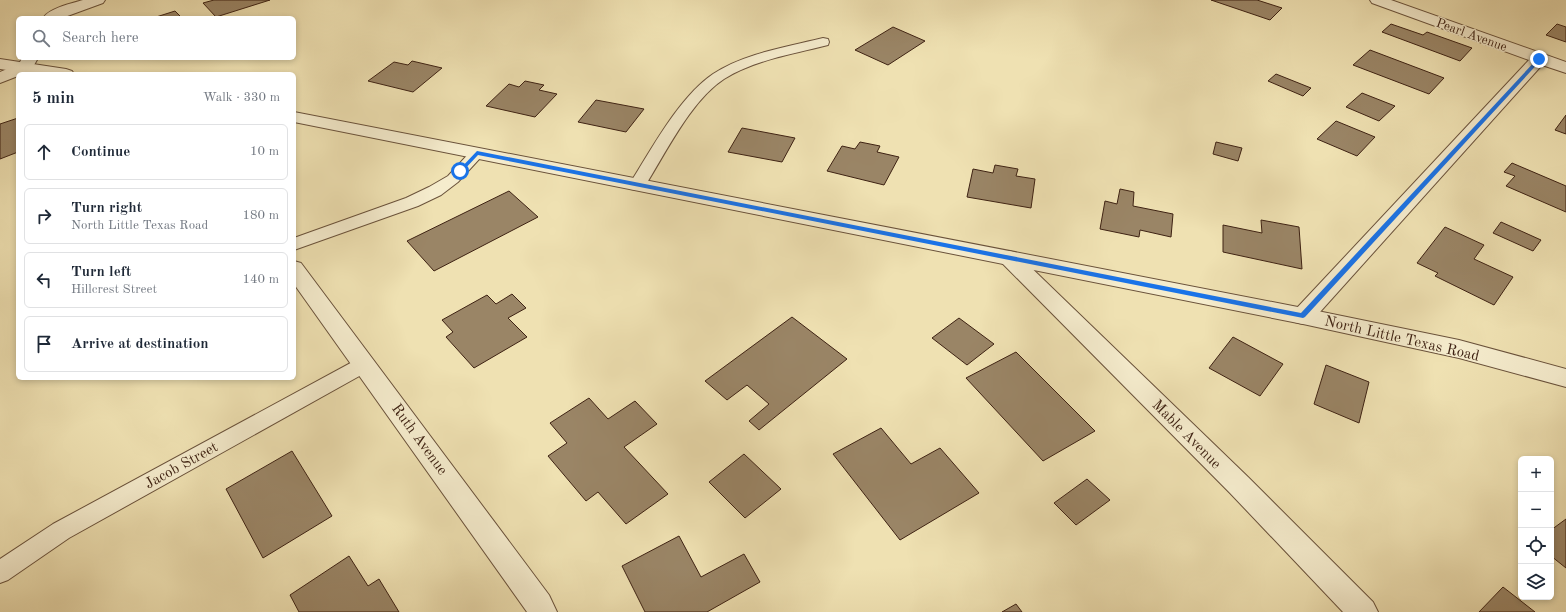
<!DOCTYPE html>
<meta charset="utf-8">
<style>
:root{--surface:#fff;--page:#f6f6f7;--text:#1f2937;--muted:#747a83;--line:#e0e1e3}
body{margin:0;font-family:"Old Standard TT",serif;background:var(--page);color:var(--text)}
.controls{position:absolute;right:12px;bottom:12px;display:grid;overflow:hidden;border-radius:6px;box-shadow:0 2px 6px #0003}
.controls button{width:36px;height:36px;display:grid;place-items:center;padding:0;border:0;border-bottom:1px solid var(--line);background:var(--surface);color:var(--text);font:20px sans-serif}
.stop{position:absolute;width:12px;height:12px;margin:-9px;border:3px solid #1a73e8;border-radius:50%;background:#fff}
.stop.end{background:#1a73e8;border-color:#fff;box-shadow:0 1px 4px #0008}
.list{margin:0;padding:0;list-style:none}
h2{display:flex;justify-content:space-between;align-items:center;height:52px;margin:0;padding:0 16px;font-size:17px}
h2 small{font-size:13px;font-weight:400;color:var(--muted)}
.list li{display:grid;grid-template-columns:26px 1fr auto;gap:12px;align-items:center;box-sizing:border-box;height:56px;margin:0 8px 8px;padding:0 8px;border:1px solid var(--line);border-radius:6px}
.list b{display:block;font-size:15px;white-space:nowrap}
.list p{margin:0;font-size:13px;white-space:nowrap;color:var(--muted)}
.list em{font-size:13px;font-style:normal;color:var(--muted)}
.icon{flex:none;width:22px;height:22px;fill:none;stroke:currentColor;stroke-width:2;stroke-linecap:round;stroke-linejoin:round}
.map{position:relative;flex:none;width:1566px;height:612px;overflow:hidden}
.search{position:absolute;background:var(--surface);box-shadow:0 2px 6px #0003;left:16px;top:16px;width:280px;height:44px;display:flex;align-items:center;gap:10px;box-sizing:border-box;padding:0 14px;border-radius:6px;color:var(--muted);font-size:15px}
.panel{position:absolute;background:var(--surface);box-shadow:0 2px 6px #0003;left:16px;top:72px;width:280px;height:308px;border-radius:6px}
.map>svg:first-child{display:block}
</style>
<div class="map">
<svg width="1566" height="612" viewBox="0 0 1566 612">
<rect width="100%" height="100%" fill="#efe1b2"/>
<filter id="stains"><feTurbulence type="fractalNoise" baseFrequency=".005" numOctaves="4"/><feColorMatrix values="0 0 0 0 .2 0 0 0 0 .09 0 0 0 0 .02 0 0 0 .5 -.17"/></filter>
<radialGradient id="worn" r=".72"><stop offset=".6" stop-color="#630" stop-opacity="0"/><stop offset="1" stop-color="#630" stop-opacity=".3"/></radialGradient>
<path fill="#9a8566" stroke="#3e2213" d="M 214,0 L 270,0 L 216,17 L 203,3 Z
M 1211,0 L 1257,0 L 1282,8 L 1270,20 Z
M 175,11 L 182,18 L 153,18 Z
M 1391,24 L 1423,35 L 1427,32 L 1472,48 L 1460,61 L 1382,32 Z
M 1557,24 L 1566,27 L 1566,42 L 1546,35 Z
M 893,27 L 925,41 L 888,65 L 855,50 Z
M 1370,50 L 1444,78 L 1429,94 L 1353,65 Z
M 412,61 L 442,68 L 413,92 L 368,81 L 394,62 L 408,65 Z
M 1276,74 L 1311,88 L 1303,96 L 1268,81 Z
M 525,81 L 544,85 L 539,90 L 557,94 L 535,117 L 486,106 L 509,84 L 519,87 Z
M 1362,93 L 1395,106 L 1379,121 L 1346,107 Z
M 596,100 L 644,109 L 626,132 L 578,122 Z
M 1566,115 L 1566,134 L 1555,130 Z
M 18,118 L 18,152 L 0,159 L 0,124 Z
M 1336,121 L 1375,137 L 1357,156 L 1317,139 Z
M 742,128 L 795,138 L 782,162 L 728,152 Z
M 860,142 L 880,146 L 877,152 L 899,157 L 884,185 L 827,171 L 842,146 L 855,149 Z
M 1216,142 L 1242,148 L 1238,161 L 1213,154 Z
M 1512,163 L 1566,186 L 1566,212 L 1506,186 L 1515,176 L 1504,172 Z
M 995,165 L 1018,169 L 1016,176 L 1035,179 L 1031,208 L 967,197 L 973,169 L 993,173 Z
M 1120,189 L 1134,192 L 1133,206 L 1173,214 L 1171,237 L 1140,230 L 1139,237 L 1100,229 L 1105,201 L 1117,204 Z
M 509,191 L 538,217 L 434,271 L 407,241 Z
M 1261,220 L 1299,227 L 1302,269 L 1223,252 L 1223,225 L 1262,233 Z
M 1501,222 L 1541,240 L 1533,251 L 1493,233 Z
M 1445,227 L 1484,245 L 1474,259 L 1513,277 L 1494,305 L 1435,276 L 1438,273 L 1417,263 Z
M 512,294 L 526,308 L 508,318 L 527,337 L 474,368 L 446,337 L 453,332 L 442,320 L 487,295 L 496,304 Z
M 792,317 L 847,359 L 759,430 L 749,421 L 769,404 L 747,385 L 727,400 L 705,381 Z
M 959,318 L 994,344 L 967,365 L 932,338 Z
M 1233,337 L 1283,364 L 1260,396 L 1209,368 Z
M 1016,352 L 1095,431 L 1043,461 L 966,378 Z
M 1326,365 L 1369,382 L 1359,423 L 1314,404 Z
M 589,398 L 608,419 L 635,401 L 657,424 L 624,447 L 668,494 L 626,524 L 598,492 L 586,501 L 548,456 L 567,443 L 550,423 Z
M 881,428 L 911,464 L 940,448 L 979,493 L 900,540 L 833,454 Z
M 292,451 L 332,516 L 263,558 L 226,489 Z
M 744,454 L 781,489 L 745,518 L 709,482 Z
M 1087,479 L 1110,500 L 1076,525 L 1054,503 Z
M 1566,519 L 1566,568 L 1551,556 L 1551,530 Z
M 679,536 L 701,577 L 744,554 L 760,582 L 707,612 L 645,612 L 622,566 Z
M 349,556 L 368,586 L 379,579 L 399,612 L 299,612 L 290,595 Z
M 1503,587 L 1535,612 L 1479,612 Z
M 1016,604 L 1022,612 L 1002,612 Z"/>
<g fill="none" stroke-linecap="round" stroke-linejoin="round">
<defs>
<path id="service" d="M 823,38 L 828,39 L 829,42 L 828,45 C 793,54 754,60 724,79 C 690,101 665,155 643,189 L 637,190 L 631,189 L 629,185 C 651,150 679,97 713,74 C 745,53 787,47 823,38 Z
M 477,148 L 482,150 L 484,153 L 482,156 L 458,182 L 441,195 L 418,206 L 294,250 L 294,238 L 406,198 L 429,187 L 448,176 L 472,150 Z
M 365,357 L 372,359 L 375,364 L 372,369 L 69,538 L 8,580 L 0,583 L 0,559 L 53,524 L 358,359 Z"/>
<path id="minor" d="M 83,0 L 105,0 L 103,3 L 62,18 L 44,17 C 50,8 73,3 83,0 Z
M 1370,0 L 1391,0 L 1566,62 L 1566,73 L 1542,65 L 1311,322 L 1303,324 L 1295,322 L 1292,316 L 1295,310 L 1529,60 L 1372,3 Z
M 22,58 L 38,58 C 33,67 30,74 18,74 L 18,76 L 0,83 L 0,72 L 19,64 Z
M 1009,251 L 1016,253 L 1248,477 L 1373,602 L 1378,612 L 1343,612 L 1230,493 L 1002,263 L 999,258 L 1002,253 Z
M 294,261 L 301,263 L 549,595 L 557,612 L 527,612 L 294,284 Z"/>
<path id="tertiary" d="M 0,59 L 66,69 L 72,71 L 74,74 L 34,74 L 0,69 Z
M 294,112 L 1303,308 L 1459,340 L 1566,369 L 1566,387 L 1459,358 L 1303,324 L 294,122 Z"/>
</defs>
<use href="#service" stroke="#6a523b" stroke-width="2"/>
<use href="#minor" stroke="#6a523b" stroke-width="2"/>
<use href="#tertiary" stroke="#6a523b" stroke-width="2"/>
<use href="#service" fill="#f5eccd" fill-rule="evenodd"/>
<use href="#minor" fill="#f5eccd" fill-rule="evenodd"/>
<use href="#tertiary" fill="#f5eccd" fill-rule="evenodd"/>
</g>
<path fill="#1a73e8" d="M 1538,58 L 1542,59 L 1305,317 L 1303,318 L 478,155 L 462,172 L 458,171 L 477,151 L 1301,313 Z"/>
<g text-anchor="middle" stroke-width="3" stroke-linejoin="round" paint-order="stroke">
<g font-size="13" fill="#3e2213" stroke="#f5eccd">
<text transform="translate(1472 34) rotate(20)" y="5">Pearl Avenue</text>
</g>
<g font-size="15" fill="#3e2213" stroke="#f5eccd">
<text transform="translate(1402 338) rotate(13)" y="5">North Little Texas Road</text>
<text transform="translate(1187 434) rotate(45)" y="5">Mable Avenue</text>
<text transform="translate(420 439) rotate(54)" y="5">Ruth Avenue</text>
<text transform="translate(181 465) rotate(-29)" y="5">Jacob Street</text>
</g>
</g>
<rect width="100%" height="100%" filter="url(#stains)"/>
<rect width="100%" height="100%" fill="url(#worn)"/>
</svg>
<div class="controls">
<button>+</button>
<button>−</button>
<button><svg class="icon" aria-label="locate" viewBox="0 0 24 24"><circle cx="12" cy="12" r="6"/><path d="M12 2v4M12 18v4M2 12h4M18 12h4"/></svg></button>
<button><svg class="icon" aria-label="layers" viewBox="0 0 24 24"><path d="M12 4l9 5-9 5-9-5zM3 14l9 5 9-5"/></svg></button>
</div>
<div class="stop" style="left:460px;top:171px"></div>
<div class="stop end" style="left:1539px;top:59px"></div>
<div class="search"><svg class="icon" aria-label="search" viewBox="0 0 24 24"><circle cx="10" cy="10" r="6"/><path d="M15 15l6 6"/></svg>Search here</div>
<section class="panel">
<h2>5 min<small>Walk · 330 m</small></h2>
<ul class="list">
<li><svg class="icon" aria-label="ahead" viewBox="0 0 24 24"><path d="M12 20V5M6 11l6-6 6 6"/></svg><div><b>Continue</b></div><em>10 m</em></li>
<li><svg class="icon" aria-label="right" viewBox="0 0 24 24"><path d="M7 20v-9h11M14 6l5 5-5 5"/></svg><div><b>Turn right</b><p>North Little Texas Road</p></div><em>180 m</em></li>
<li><svg class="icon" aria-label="left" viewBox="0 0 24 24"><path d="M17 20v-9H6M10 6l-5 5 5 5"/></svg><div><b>Turn left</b><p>Hillcrest Street</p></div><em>140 m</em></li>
<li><svg class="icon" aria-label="arrive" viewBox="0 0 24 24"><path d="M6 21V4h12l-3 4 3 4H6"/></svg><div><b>Arrive at destination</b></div></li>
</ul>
</section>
</div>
